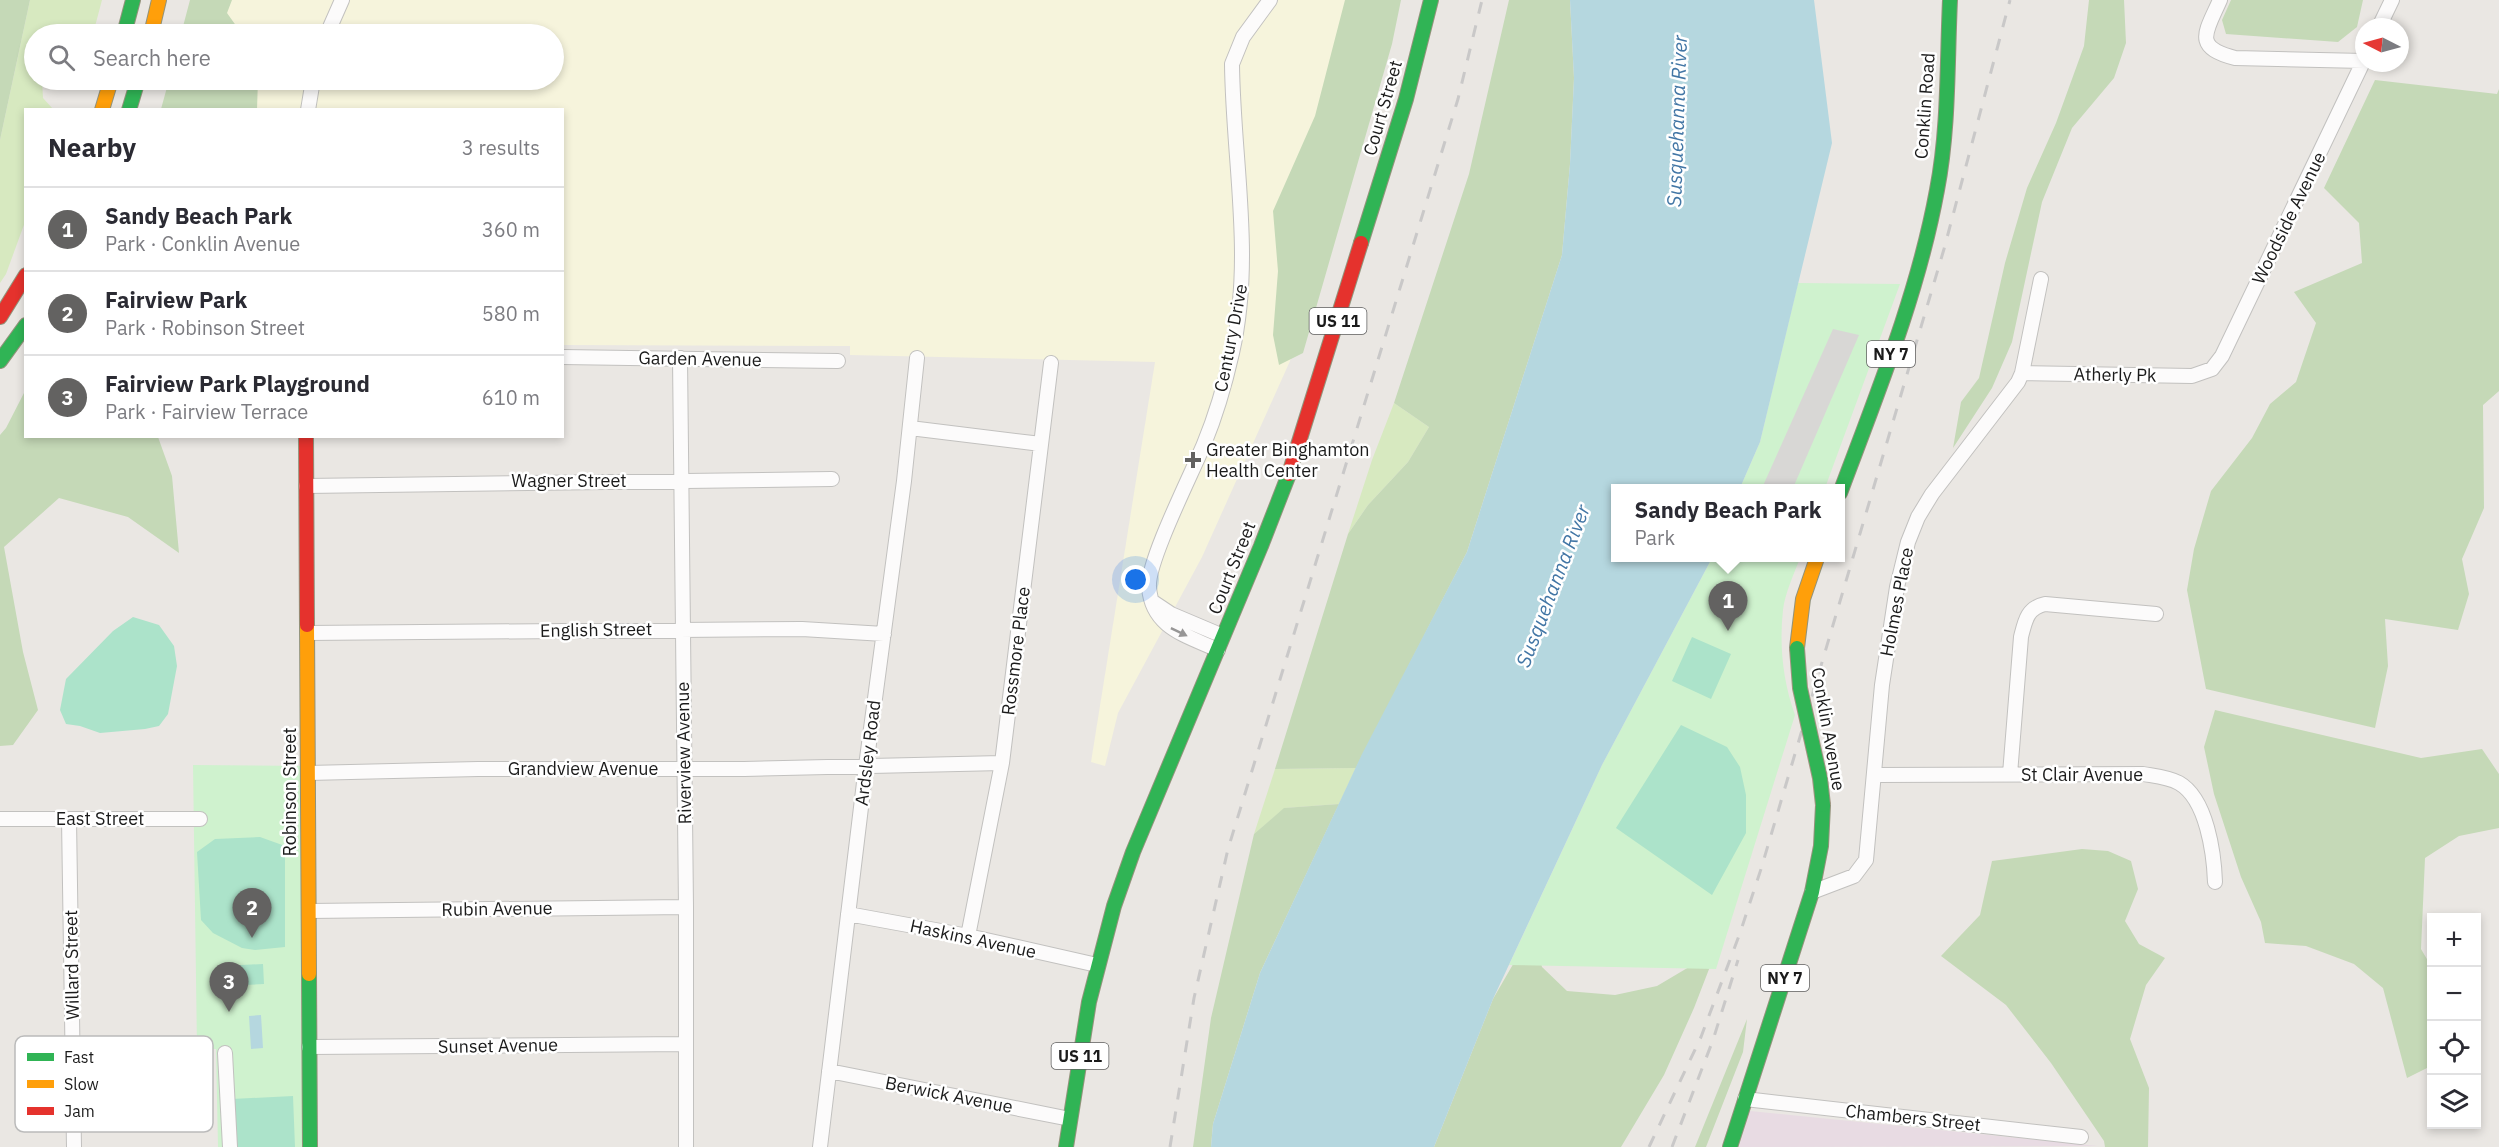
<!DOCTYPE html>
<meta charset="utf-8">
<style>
:root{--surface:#fff;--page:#f7f7f7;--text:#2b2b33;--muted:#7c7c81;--line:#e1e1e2;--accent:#636261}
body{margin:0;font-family:"IBM Plex Sans",sans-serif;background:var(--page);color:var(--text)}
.controls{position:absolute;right:18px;bottom:18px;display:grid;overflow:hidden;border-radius:0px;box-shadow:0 3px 9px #0003}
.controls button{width:54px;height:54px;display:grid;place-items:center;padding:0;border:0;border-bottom:2px solid var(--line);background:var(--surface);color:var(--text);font:30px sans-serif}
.compass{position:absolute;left:2355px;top:18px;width:54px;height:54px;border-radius:50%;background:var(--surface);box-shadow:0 3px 9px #0003;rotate:276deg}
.you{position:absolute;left:1136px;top:580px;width:21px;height:21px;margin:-15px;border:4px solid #fff;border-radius:50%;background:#1a73e8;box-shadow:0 0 0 9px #1a73e833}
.badge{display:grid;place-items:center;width:39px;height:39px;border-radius:50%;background:var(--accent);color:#fff;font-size:20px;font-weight:700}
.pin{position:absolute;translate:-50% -50px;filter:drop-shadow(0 2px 3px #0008)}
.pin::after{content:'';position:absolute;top:32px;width:21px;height:18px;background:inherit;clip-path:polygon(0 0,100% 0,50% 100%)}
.popup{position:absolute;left:1611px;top:484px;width:234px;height:78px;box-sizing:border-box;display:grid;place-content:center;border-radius:0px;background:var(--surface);filter:drop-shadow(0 2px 4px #0005);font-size:20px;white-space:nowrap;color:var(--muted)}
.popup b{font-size:22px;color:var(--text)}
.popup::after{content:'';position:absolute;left:50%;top:100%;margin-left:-12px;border:12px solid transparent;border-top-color:var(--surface)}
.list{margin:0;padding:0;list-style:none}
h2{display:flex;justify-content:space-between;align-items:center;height:78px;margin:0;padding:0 24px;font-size:26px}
h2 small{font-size:20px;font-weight:400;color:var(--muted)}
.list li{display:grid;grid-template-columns:39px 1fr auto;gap:18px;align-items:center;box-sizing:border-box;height:84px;padding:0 24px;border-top:2px solid var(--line)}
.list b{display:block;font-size:22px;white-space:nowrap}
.list p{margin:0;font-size:20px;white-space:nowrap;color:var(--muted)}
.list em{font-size:20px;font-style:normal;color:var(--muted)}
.icon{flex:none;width:33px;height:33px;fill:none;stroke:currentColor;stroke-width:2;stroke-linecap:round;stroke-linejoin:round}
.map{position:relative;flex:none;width:2499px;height:1147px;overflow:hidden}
.search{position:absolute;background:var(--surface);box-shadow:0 3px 9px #0003;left:24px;top:24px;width:540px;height:66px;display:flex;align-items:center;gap:15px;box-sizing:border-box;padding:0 21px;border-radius:33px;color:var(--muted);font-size:22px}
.panel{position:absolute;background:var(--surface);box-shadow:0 3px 9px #0003;left:24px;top:108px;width:540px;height:330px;border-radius:0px}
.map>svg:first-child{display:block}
</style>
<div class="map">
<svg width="2499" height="1147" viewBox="0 0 2499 1147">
<rect width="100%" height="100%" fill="#eae7e3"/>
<path fill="#e8dbe3" d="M 1750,1111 L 2098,1146 L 1739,1147 Z"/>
<path fill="#f6f4dc" d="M 209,0 L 1383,0 L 1290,361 L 1202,557 L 1118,713 L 1105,766 L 1091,762 L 1155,362 L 850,355 L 850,346 L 563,345 L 562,110 L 185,110 L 191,80 L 554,80 L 554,34 L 202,34 Z"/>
<path fill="#d7e9c0" d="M 30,0 L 102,0 L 93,34 L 34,34 L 34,80 L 42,80 L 43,98 L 53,109 L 26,110 L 25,222 L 6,274 L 0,283 L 0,140 Z
M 1394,403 L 1429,427 L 1408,462 L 1368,505 L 1348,534 L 1372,460 Z
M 1356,768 L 1339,804 L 1285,808 L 1254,834 L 1275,769 Z"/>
<path fill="#c5d9b7" d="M 0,0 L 30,0 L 0,140 Z
M 190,0 L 232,0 L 227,13 L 242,34 L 181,34 Z
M 1345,0 L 1401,0 L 1392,44 L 1303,353 L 1279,365 L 1273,335 L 1278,271 L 1273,211 L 1315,116 Z
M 1509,0 L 1570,0 L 1574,78 L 1570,164 L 1562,255 L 1467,552 L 1356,768 L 1275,769 L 1348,534 L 1368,505 L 1408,462 L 1429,427 L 1394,403 L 1469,174 Z
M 2089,0 L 2124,0 L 2126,43 L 2114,78 L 2072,128 L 2042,202 L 2012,342 L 1992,388 L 1953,448 L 1961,402 L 1979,378 L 2005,263 L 2027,188 L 2056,123 L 2084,46 Z
M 2231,0 L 2363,0 L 2357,27 L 2338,42 L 2226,34 L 2222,20 Z
M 169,80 L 258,80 L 257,109 L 161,109 Z
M 2375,80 L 2497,94 L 2499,89 L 2499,391 L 2483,405 L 2484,508 L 2462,559 L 2469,594 L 2458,630 L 2385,619 L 2388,666 L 2375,728 L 2206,689 L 2187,590 L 2194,549 L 2211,491 L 2252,438 L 2270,404 L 2296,382 L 2316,323 L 2294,292 L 2362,263 L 2359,223 L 2324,188 Z
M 25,391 L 26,436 L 158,437 L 172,476 L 179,553 L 128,517 L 59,498 L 4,547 L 23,652 L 38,710 L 13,745 L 0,746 L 0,435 L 6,428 Z
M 2215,710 L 2421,758 L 2482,749 L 2499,774 L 2499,828 L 2459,836 L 2425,858 L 2421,949 L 2431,966 L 2431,1066 L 2407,1078 L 2383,988 L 2354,964 L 2306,946 L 2265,943 L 2261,922 L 2241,877 L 2214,794 L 2204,747 Z
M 1339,804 L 1260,973 L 1213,1124 L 1211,1147 L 1193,1147 L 1211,1018 L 1254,834 L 1284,808 Z
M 2082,849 L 2108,851 L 2131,861 L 2138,889 L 2125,921 L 2139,944 L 2165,958 L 2146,985 L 2130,1039 L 2149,1088 L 2148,1147 L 2105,1147 L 2104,1141 L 2051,1063 L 2006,1005 L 1941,956 L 1980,915 L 1992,861 Z
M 1550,900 L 1536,944 L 1542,967 L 1567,991 L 1615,995 L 1657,986 L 1716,951 L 1694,1008 L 1664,1075 L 1621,1147 L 1434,1147 L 1493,999 Z
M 1747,1019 L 1743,1052 L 1706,1147 L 1695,1147 Z"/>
<path fill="#cff2ce" d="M 1798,283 L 1900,284 L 1825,488 L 1740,488 L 1760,442 Z
M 1712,558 L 1800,558 C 1794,574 1785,593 1783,610 C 1779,645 1783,682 1795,715 L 1716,969 L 1509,965 L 1602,765 Z
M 193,765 L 308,766 L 310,1147 L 218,1147 L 216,1049 L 197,1049 Z"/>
<path fill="#ace3ca" d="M 133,617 L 159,625 L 174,646 L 177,666 L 168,714 L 159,726 L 145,729 L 100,733 L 80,726 L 66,724 L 60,710 L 66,679 L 113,631 Z
M 1692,637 L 1731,654 L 1711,699 L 1672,681 Z
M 1681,725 L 1727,747 L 1740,767 L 1746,795 L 1746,833 L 1712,895 L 1616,828 Z
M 260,837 L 285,846 L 285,947 L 255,950 L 242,948 L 213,933 L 201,920 L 197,852 L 215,839 Z
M 263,964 L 264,984 L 223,986 L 222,966 Z
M 293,1096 L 295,1147 L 234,1147 L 232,1099 Z"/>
<path fill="#d8d7d5" d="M 1833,329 L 1859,335 L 1793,488 L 1762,488 Z"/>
<path fill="#b5d7df" d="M 1570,0 L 1814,0 L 1832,143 L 1760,442 L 1740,488 L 1616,488 L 1616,558 L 1712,558 L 1602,765 L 1493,999 L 1434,1147 L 1211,1147 L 1213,1124 L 1260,973 L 1362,754 L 1467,552 L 1562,255 L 1570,164 L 1574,78 Z
M 261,1015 L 263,1048 L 251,1049 L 249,1016 Z"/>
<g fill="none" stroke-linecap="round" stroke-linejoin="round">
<defs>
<path id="street" d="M 2220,0 C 2206,32 2192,47 2235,58 L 2364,61
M 2379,27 L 2392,0
M 327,34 L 342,0
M 308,110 L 313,80
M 562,357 L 838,361
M 680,358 L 686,907 L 686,1147
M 2022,373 L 2192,376 L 2212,369 L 2222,356 L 2364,60
M 910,428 L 1041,444
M 306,486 L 832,479
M 1153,602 L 1171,614 L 1223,636
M 307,633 L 802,629 L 884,634
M 1218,650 C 1186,635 1152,628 1149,587 C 1147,562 1192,473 1204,444 C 1216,415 1225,384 1232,353 C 1254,257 1233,161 1232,64 L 1243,37 L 1270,0
M 308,773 L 478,769 L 744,769 L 1002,763
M 2010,774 L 2021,637 C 2025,621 2027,608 2045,604 L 2156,614
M 1875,775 L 2143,774 C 2154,776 2168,777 2179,783 C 2207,799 2214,854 2215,882
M 0,819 L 200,819
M 69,819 L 74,1147
M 1812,892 L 1854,876 L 1866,860 L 1882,685 L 1897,587 L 1908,542 L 1918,517 L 1932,494 L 2018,382 L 2022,373 L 2041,279
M 309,911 L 686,907
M 848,914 L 968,936 L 1097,965
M 968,936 L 1002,763 L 1051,363
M 309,1047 L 686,1044
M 225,1053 L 230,1147
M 829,1071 L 1070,1119
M 1745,1099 L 2081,1137
M 820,1147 L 866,766 L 904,481 L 917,358"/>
<path id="fast" d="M 124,34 L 133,0
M 129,110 L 138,80
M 1361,243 L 1406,99 L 1431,0
M 0,361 L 26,325
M 1840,493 C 1877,394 1918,294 1937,190 C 1949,128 1947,63 1950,0
M 309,974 L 310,1147
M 1066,1147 L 1089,1002 L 1114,906 L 1133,852 L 1261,546 L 1289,474
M 1730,1147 L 1812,892 L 1821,846 L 1823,805"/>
<path id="slow" d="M 151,34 L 159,0
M 102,110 L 111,80
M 307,625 L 309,974
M 1797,648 L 1803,599 L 1817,558"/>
<path id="jam" d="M 0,317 L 26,275
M 306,436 L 307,625
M 1289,474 L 1361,243"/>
</defs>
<use href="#street" stroke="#c2c1bf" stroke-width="16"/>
<use href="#fast" stroke="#92937b" stroke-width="16"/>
<use href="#slow" stroke="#92937b" stroke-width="16"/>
<use href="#jam" stroke="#92937b" stroke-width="16"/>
<use href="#street" stroke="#fcfbfb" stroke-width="14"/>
<use href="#fast" stroke="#30b455" stroke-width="14"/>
<use href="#slow" stroke="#ff9f0a" stroke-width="14"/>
<use href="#jam" stroke="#e5322d" stroke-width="14"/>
<path stroke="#c9c8c8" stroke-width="3" stroke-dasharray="12 12" stroke-linecap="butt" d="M 1170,1147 L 1194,998 L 1228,849 L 1458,99 L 1482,0
M 1649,1147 L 1701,1037 L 1740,933 L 1761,869 L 1944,249 L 2010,0
M 1672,1147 L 1713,1040 L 1738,960"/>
<defs>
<path id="fast-bridge" d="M 1797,648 L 1800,688 L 1820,778 L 1823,805"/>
</defs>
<use href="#fast-bridge" stroke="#a09480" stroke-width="16" stroke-linecap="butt"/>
<use href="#fast-bridge" stroke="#30b455" stroke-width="14"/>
</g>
<defs><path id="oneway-solid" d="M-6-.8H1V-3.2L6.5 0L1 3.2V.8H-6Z" transform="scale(1.5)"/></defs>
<use fill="#979696" href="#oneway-solid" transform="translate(1179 632) rotate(26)"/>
<path fill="#636261" stroke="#fff" stroke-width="2" d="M1190 451h6v6h6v6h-6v6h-6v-6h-6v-6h6z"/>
<g text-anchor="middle" stroke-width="5" stroke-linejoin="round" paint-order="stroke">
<g fill="#fff" stroke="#5f5f5f" stroke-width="1.5">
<rect x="1309.5" y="308" width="57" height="26" rx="4.5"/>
<rect x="1867" y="341" width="48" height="26" rx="4.5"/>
<rect x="1761" y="965" width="48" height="26" rx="4.5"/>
<rect x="1051.5" y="1043" width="57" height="26" rx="4.5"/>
</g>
<g font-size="16" font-weight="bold" fill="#1b1b1b">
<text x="1338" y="327">US 11</text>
<text x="1891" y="360">NY 7</text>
<text x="1785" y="984">NY 7</text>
<text x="1080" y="1062">US 11</text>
</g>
<g font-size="18" fill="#1b1b1b" stroke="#fff">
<text transform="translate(1925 106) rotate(-86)" y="6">Conklin Road</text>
<text transform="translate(1383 108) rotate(-74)" y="6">Court Street</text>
<text transform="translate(2289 218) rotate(-64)" y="6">Woodside Avenue</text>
<text transform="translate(1231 338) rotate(-79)" y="6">Century Drive</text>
<text transform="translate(700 359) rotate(1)" y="6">Garden Avenue</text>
<text transform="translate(2115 375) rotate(1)" y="6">Atherly Pk</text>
<text x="569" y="487">Wagner Street</text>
<text transform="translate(1232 568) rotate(-68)" y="6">Court Street</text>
<text transform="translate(1897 602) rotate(-79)" y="6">Holmes Place</text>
<text transform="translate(596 630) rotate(-1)" y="6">English Street</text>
<text transform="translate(1016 651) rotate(-83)" y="6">Rossmore Place</text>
<text transform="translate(1828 729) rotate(80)" y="6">Conklin Avenue</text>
<text transform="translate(684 753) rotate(-91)" y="6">Riverview Avenue</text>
<text transform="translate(868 753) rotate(-83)" y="6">Ardsley Road</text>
<text x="583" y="775">Grandview Avenue</text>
<text x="2082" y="781">St Clair Avenue</text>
<text transform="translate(290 792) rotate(-90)" y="6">Robinson Street</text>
<text x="100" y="825">East Street</text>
<text transform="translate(497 909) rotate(-1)" y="6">Rubin Avenue</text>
<text transform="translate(973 939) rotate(12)" y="6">Haskins Avenue</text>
<text transform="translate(72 965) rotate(-91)" y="6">Willard Street</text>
<text transform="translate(498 1046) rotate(-1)" y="6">Sunset Avenue</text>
<text transform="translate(949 1095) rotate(11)" y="6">Berwick Avenue</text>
<text transform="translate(1913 1118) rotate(6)" y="6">Chambers Street</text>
</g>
<g font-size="18" fill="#1b1b1b" stroke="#fff" text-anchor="start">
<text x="1206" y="456">Greater Binghamton<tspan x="1206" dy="21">Health Center</tspan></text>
</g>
<g font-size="20" font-style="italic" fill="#4276a5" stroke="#fff">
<text transform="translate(1677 121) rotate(-88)" y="7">Susquehanna River</text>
<text transform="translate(1553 586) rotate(-69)" y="7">Susquehanna River</text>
</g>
</g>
<rect x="15" y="1036" width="198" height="96" rx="9" fill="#fff" stroke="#bbb" stroke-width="1.5"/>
<rect x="27" y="1053" width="27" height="8" fill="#30b455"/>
<rect x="27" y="1080" width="27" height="8" fill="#ff9f0a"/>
<rect x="27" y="1107" width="27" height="8" fill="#e5322d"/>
<g font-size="16" fill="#1b1b1b">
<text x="64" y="1063">Fast</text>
<text x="64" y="1090">Slow</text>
<text x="64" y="1117">Jam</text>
</g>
</svg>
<div class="controls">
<button>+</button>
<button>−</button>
<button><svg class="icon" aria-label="locate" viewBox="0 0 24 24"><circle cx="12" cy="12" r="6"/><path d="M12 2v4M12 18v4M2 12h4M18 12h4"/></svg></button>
<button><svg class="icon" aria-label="layers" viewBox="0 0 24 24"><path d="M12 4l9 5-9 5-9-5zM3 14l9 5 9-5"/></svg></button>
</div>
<svg class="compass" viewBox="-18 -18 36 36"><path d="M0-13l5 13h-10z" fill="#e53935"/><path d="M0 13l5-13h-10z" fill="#7c7c81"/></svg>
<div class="you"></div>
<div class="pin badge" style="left:1728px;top:631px">1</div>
<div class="popup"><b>Sandy Beach Park</b>Park</div>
<div class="pin badge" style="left:252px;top:938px">2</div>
<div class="pin badge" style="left:229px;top:1012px">3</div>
<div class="search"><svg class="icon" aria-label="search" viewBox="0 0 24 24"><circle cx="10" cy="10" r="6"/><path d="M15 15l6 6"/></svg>Search here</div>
<section class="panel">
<h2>Nearby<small>3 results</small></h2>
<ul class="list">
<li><span class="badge">1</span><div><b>Sandy Beach Park</b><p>Park · Conklin Avenue</p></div><em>360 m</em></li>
<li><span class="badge">2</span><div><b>Fairview Park</b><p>Park · Robinson Street</p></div><em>580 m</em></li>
<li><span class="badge">3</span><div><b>Fairview Park Playground</b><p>Park · Fairview Terrace</p></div><em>610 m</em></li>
</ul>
</section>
</div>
